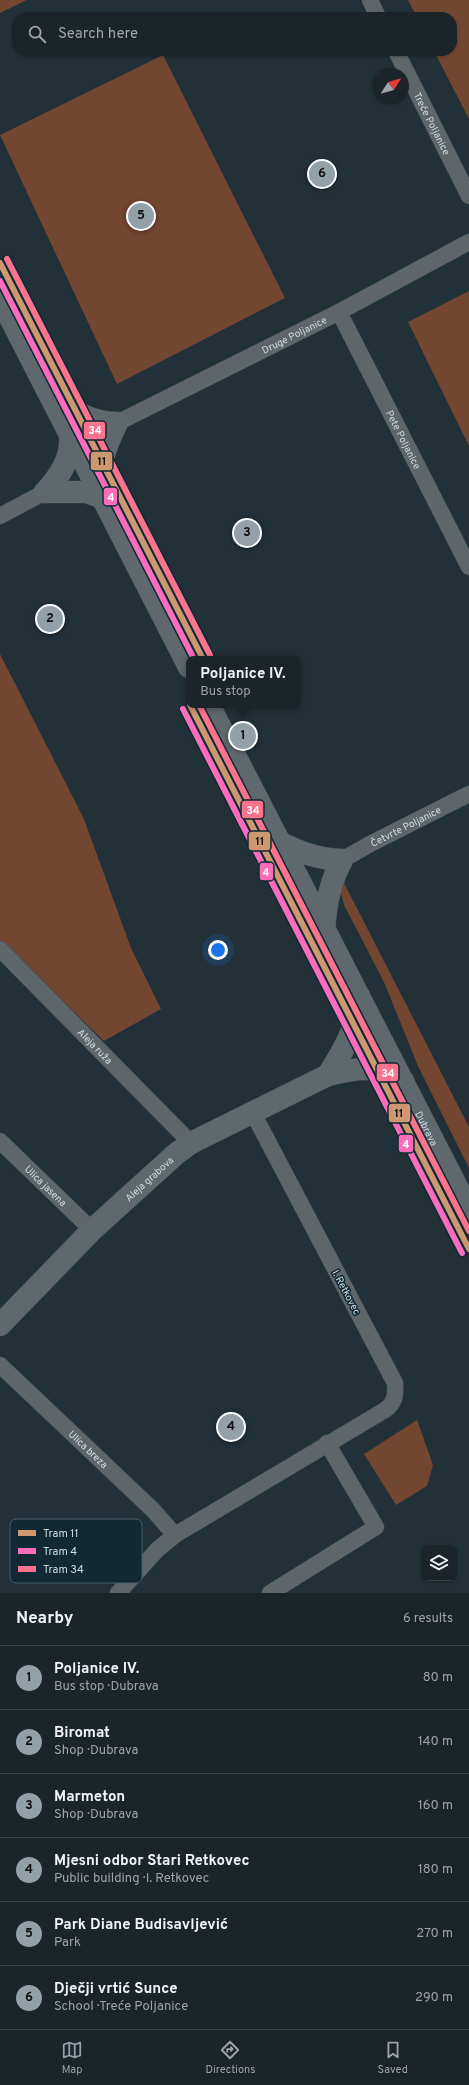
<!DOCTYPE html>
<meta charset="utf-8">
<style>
:root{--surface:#1a2429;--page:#232c31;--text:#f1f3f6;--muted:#9fa4a8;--line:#384146;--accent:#92a0a8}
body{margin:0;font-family:Overpass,sans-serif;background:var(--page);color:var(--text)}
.controls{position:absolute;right:12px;bottom:12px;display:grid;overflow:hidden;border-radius:8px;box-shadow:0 1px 3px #0004}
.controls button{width:36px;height:36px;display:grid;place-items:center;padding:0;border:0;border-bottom:1px solid var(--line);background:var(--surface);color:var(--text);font:20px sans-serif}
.compass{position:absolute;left:373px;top:68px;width:36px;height:36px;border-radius:50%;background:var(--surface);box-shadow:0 1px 3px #0004;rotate:53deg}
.you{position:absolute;left:218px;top:950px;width:14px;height:14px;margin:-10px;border:3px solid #fff;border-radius:50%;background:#1a73e8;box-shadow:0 0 0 6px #1a73e833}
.badge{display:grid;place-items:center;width:26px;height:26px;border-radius:50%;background:var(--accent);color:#111;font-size:13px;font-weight:700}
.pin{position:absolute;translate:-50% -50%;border:2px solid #fff;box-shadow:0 1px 4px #0006}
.popup{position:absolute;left:186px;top:656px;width:114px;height:52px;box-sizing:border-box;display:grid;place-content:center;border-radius:8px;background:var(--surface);filter:drop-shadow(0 1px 3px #0005);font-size:13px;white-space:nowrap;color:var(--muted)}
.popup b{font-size:15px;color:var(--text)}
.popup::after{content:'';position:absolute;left:50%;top:100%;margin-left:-8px;border:8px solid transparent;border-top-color:var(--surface)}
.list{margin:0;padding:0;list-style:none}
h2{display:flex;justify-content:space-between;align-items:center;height:52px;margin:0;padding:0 16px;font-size:17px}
h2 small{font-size:13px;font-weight:400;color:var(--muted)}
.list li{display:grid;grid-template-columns:26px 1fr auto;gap:12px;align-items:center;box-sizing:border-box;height:64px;padding:0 16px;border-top:1px solid var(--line)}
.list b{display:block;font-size:15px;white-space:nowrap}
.list p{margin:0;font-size:13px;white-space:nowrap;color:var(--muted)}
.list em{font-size:13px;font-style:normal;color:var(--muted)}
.icon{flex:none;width:22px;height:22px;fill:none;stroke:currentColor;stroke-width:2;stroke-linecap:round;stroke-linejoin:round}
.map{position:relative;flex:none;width:469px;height:1593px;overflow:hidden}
.search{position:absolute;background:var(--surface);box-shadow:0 1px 3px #0004;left:12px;right:12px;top:12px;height:44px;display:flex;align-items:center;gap:10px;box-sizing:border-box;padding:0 14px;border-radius:16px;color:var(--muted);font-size:15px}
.sheet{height:436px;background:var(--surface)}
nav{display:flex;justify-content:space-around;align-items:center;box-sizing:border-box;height:56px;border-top:1px solid var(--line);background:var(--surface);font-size:11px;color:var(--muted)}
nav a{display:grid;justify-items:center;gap:2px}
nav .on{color:var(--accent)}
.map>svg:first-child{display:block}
</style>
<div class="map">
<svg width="469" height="1593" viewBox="0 0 469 1593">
<rect width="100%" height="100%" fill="#223037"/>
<path fill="#724630" d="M 0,0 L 27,0 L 0,13 Z
M 408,0 L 469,0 L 469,119 L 434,51 L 452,51 L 452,17 L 417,17 Z
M 163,55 L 285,298 L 117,384 L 0,135 Z
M 469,291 L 469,446 L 408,322 Z
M 0,654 L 84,819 L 131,948 L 161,1009 L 104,1041 L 0,940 Z
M 342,879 L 469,1127 L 469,1168 L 418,1066 L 384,982 L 344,905 L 340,889 Z
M 417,1420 L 433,1465 L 427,1486 L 396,1505 L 364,1454 Z"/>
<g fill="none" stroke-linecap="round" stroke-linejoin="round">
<defs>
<g id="street">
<path d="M 370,0 L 378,17"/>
<path id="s1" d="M 396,51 L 469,196"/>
<path id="s2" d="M 339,312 L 469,567"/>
<path id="s3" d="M 117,423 L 339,312 L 469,242"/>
<path d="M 0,516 L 45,492"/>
<path id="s4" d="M 342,860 L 370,844 L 469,794"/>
<path id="s5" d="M 0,949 L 191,1143"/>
<path id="s6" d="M 0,1141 L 92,1230"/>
<path id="s7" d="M 0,1365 L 153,1510 L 175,1535"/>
<path d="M 118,1593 L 157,1550 L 175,1535 L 385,1410 C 395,1403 396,1395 395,1383 L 253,1113"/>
<path d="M 270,1593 L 376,1527 L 327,1443"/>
</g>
<g id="secondary">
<path d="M 0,298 L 189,667"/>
<path d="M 54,393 C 72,412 90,422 117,423 C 106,445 97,467 102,492"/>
<path d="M 45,492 C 60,476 72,458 70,435"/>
<path d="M 45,492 L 86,492 L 103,498"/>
<path id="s8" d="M 209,705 L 469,1210"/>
<path d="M 278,841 C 299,853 319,859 342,860 C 330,882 326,904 324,930"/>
<path d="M 328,1075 C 344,1050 358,1026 359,996"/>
<path id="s9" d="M 0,1325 L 92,1230 L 177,1153 L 191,1143 L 328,1075 C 355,1068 379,1064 403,1081"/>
</g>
</defs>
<use href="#street" stroke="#3f4b51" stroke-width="17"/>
<use href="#secondary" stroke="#3f4b51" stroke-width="23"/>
<use href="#street" stroke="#5f6669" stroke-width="16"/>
<use href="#secondary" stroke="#5f686d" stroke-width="22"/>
<defs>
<path id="tram-1" d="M 0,263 L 203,659
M 190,705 L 469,1249"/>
<path id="tram-2" d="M 0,281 L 194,659
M 183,709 L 462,1253"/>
<path id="tram-3" d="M 7,259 L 210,655
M 199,705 L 469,1231"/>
</defs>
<use href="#tram-1" stroke="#102935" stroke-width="9"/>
<use href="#tram-2" stroke="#102935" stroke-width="9"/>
<use href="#tram-3" stroke="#102935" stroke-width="9"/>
<use href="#tram-1" stroke="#cd976f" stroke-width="6"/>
<use href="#tram-2" stroke="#fb6dba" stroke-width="6"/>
<use href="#tram-3" stroke="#fc738d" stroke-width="6"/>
</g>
<g text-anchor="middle" stroke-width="3" stroke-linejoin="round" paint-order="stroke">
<g font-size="10" fill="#cfdde5" stroke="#102935">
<text dy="4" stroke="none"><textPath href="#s1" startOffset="81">Treće Poljanice</textPath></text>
<text dy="4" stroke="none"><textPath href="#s3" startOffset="198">Druge Poljanice</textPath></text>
<text dy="4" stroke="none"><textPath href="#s2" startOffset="143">Pete Poljanice</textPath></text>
<text dy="4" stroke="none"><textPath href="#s4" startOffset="72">Četvrte Poljanice</textPath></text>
<text dy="4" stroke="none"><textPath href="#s5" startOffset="136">Aleja ruža</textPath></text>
<text dy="4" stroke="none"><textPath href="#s8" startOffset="476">Dubrava</textPath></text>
<text dy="4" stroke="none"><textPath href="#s9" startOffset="209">Aleja grabova</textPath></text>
<text dy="4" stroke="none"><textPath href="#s6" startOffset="64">Ulica jasena</textPath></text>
<text transform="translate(347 1292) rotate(62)" y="4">I. Retkovec</text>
<text dy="4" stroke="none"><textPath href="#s7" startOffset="122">Ulica breza</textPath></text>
</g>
</g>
<rect x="10" y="1519" width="132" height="64" rx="6" fill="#102935" stroke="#495f6a" stroke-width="1"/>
<rect x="18" y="1530" width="18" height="6" fill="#cd976f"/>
<rect x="18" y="1548" width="18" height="6" fill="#fb6dba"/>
<rect x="18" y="1566" width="18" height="6" fill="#fc738d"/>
<g font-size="11" fill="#cfdde5">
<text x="43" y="1537">Tram 11</text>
<text x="43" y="1555">Tram 4</text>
<text x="43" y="1573">Tram 34</text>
</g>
<g stroke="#102935" stroke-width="1.5">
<rect x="83" y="421" width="23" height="19" rx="4" fill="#fc738d"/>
<rect x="90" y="451" width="23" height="20" rx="4" fill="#cd976f"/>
<rect x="103" y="487" width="15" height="19" rx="4" fill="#fb6dba"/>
<rect x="241" y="800" width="23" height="19" rx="4" fill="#fc738d"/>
<rect x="248" y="831" width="23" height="20" rx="4" fill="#cd976f"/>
<rect x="259" y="862" width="15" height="19" rx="4" fill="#fb6dba"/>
<rect x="376" y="1063" width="23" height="19" rx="4" fill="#fc738d"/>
<rect x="388" y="1103" width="23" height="20" rx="4" fill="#cd976f"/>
<rect x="398" y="1134" width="16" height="19" rx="4" fill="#fb6dba"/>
</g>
<g font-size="11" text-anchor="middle" font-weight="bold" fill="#fff">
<text x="95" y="434">34</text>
<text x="111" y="501">4</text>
<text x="253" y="814">34</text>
<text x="266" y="876">4</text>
<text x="388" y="1077">34</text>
<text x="406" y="1148">4</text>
</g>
<g font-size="11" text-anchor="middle" font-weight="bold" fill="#111">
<text x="102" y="465">11</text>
<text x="260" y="845">11</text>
<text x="399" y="1117">11</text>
</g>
</svg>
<div class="controls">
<button><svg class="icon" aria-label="layers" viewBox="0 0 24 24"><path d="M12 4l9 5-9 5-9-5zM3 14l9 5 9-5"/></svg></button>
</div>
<svg class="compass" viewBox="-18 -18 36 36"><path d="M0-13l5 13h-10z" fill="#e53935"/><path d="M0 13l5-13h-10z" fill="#9fa4a8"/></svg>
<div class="you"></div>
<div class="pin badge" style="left:243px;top:736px">1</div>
<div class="popup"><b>Poljanice IV.</b>Bus stop</div>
<div class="pin badge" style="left:50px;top:619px">2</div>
<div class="pin badge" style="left:247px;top:533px">3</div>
<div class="pin badge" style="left:231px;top:1427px">4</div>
<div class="pin badge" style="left:141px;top:216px">5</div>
<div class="pin badge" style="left:322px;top:174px">6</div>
<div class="search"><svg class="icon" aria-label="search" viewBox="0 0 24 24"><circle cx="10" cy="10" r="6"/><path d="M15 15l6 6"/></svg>Search here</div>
</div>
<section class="sheet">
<h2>Nearby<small>6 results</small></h2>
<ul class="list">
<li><span class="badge">1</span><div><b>Poljanice IV.</b><p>Bus stop · Dubrava</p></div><em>80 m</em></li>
<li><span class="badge">2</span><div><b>Biromat</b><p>Shop · Dubrava</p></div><em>140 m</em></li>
<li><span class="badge">3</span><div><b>Marmeton</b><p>Shop · Dubrava</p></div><em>160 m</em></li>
<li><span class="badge">4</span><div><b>Mjesni odbor Stari Retkovec</b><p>Public building · I. Retkovec</p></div><em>180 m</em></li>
<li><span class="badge">5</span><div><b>Park Diane Budisavljević</b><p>Park</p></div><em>270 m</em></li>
<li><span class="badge">6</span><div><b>Dječji vrtić Sunce</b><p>School · Treće Poljanice</p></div><em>290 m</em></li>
</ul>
</section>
<nav>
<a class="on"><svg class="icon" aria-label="map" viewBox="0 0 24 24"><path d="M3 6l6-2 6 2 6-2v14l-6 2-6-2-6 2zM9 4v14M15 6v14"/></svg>Map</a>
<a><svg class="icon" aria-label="directions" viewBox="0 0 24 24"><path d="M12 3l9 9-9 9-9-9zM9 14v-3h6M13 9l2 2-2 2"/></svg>Directions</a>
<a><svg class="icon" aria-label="saved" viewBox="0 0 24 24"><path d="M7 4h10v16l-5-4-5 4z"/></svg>Saved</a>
</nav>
